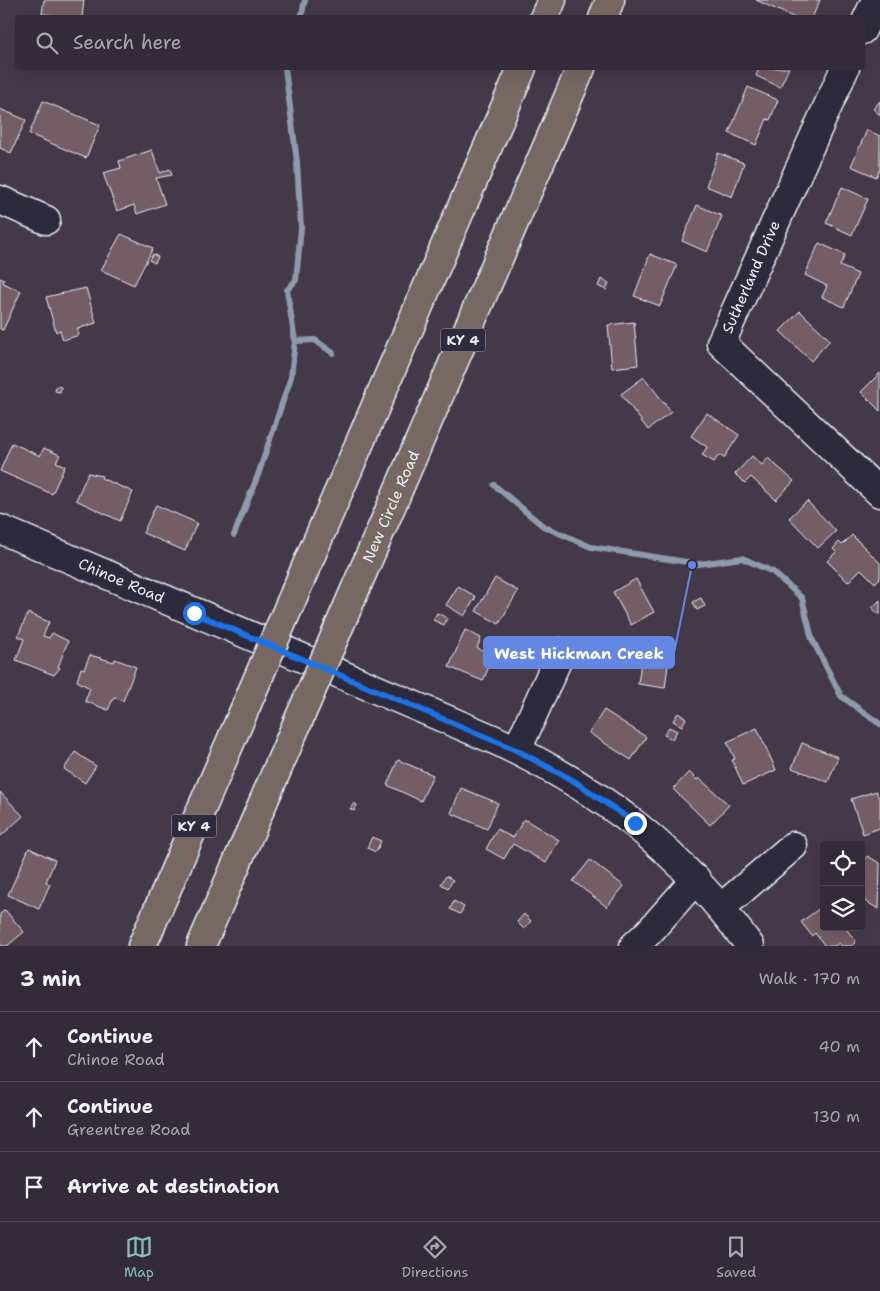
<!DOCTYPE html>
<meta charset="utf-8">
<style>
:root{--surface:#332b37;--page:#3b333f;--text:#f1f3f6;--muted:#a9a7ad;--line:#4e4752;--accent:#8bbbb9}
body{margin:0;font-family:"Shantell Sans",sans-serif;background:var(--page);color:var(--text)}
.controls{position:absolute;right:15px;bottom:15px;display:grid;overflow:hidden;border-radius:5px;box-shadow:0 5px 20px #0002}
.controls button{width:45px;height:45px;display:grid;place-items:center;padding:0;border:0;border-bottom:1px solid var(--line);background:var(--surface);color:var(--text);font:25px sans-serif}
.stop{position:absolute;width:15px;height:15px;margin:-11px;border:4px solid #1a73e8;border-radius:50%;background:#fff}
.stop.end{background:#1a73e8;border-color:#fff;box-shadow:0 1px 5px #0008}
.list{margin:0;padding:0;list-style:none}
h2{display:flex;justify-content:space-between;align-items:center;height:65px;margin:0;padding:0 20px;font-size:21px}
h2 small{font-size:16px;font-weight:400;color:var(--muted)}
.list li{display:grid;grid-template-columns:32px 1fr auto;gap:15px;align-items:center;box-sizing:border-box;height:70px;padding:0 20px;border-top:1px solid var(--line)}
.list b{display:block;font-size:19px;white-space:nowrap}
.list p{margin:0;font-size:16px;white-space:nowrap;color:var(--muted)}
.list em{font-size:16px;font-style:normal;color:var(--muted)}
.icon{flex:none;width:28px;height:28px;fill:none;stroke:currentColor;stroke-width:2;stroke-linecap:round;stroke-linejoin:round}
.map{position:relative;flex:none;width:880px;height:946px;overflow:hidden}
.search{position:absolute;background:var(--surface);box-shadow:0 5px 20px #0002;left:15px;right:15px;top:15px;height:55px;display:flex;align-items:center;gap:12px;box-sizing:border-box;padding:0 18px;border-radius:5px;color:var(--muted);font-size:19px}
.sheet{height:275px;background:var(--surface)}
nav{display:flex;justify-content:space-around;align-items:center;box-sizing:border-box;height:70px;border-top:1px solid var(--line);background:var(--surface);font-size:14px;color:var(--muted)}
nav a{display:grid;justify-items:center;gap:2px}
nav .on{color:var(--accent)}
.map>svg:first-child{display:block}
</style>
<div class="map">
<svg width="880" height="946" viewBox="0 0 880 946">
<rect width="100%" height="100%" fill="#443949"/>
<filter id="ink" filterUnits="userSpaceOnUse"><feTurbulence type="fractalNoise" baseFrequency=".02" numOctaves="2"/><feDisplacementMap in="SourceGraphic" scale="10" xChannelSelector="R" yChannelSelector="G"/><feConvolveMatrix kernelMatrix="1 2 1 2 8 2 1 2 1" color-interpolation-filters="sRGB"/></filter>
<g filter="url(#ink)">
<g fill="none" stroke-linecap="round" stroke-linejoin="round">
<path stroke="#8d9bac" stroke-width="6" d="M 301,18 L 305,0
M 285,68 L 297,162 L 301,228 L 296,280 L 287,290 L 295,341 L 315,340 L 333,353
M 494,485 L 543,526 L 591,547 L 687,562 L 692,565 L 742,558 L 773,572 L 802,598 L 812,639 L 841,696 L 880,724
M 234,535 L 258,475 L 291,377 L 295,341"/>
</g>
<path fill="#755d65" stroke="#e8f1f8" d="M 44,0 L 84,0 L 82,18 L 42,14 Z
M 756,0 L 820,0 L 812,18 L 795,18 Z
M 759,68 L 789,68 L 780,87 L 756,76 Z
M 748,87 L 778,100 L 770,120 L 767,119 L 756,145 L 729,133 Z
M 43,101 L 100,125 L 86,158 L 29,134 Z
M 880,101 L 880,115 L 873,109 Z
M 0,109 L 26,120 L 11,153 L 0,148 Z
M 867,130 L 880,136 L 880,169 L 876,177 L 851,166 Z
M 152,150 L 160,173 L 170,169 L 172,175 L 156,178 L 165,204 L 137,214 L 134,205 L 117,211 L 103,173 L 121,168 L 119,161 Z
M 718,153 L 744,163 L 732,197 L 706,186 Z
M 842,187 L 868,199 L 852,235 L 826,223 Z
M 697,205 L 722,216 L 707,252 L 682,241 Z
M 121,234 L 153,248 L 134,285 L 101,270 Z
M 819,243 L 845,255 L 840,266 L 858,274 L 844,307 L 822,297 L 827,286 L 805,275 Z
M 153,254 L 158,257 L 155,263 L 149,260 Z
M 650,254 L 677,265 L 660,306 L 634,296 Z
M 0,278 L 4,280 L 3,283 L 21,291 L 3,330 L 0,329 Z
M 601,279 L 609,283 L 606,290 L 598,286 Z
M 86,288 L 96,323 L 77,329 L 79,335 L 63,340 L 60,330 L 56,332 L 46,297 Z
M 800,311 L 830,340 L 811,361 L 780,331 Z
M 634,322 L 638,365 L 612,368 L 608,325 Z
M 880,373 L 880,411 L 861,392 Z
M 644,377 L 671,412 L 648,430 L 621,394 Z
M 56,386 L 61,387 L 60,392 L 55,391 Z
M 707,413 L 739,435 L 724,458 L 719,455 L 714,462 L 702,455 L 707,447 L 691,436 Z
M 12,443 L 40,456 L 44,448 L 60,455 L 56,462 L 65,466 L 52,494 L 0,471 Z
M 752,456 L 762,465 L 768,458 L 794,481 L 776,500 L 751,477 L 745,483 L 735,474 Z
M 88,473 L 102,476 L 101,478 L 133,492 L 120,521 L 76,500 Z
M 807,501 L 836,531 L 818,548 L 789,518 Z
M 156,505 L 197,523 L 185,551 L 143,533 Z
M 852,535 L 880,563 L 880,578 L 875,583 L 861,569 L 848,582 L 827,561 L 836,552 L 833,549 L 839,542 L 842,545 Z
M 495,578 L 518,591 L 499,624 L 476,611 Z
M 636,579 L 654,612 L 631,625 L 613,592 Z
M 458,586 L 476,597 L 464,616 L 446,605 Z
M 701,598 L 705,606 L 697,610 L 693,602 Z
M 880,600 L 880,615 L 872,608 Z
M 28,613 L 49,622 L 43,636 L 49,638 L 52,633 L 68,641 L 58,667 L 60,668 L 54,675 L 16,660 L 24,639 L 18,636 Z
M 437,613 L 447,618 L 444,625 L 433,620 Z
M 465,630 L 481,638 L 477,648 L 493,656 L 483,681 L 449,667 Z
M 643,647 L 670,650 L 665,688 L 638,684 Z
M 90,655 L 114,662 L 115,659 L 136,667 L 123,701 L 114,697 L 108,710 L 85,701 L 90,688 L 77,681 L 81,668 L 84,669 Z
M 604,710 L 646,737 L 631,760 L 589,733 Z
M 678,713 L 686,718 L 682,726 L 673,721 Z
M 669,727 L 677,731 L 672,739 L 664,735 Z
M 757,728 L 776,770 L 743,785 L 732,760 L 735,759 L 727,742 Z
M 802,743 L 838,757 L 828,782 L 792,768 Z
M 75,752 L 96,766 L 85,783 L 64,769 Z
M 398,760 L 433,775 L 421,801 L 387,785 Z
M 689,772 L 697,780 L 699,778 L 729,805 L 710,825 L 673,789 Z
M 461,788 L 498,803 L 487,829 L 451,813 Z
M 876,791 L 880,801 L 880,828 L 863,834 L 851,799 Z
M 0,792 L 23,816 L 1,836 L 0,834 Z
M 354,803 L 357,805 L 354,811 L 350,809 Z
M 524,819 L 559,840 L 546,863 L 513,844 L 504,859 L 486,849 L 497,829 L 513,838 Z
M 372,837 L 381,841 L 376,852 L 367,848 Z
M 29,848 L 55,860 L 46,882 L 50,884 L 39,909 L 8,895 Z
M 867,856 L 880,863 L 879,909 L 861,899 L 861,867 Z
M 590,860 L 624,886 L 607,907 L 573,881 Z
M 446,876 L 453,880 L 448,888 L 441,884 Z
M 454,901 L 464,907 L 460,914 L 450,909 Z
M 824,905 L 824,927 L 845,927 L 856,942 L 851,946 L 841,946 L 839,943 L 835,946 L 825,946 L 815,933 L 812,936 L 801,922 Z
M 5,910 L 24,932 L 7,946 L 0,946 L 0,914 Z
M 524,914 L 531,921 L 524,929 L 517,922 Z"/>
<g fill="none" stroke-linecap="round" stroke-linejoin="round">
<defs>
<g id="minor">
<path d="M 862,30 L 876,0"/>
<path d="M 845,68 L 721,343 L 880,493"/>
<path d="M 0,200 L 46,220"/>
<path id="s1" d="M 0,529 L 495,740 C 605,792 678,848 750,946"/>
<path d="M 517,750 L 561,652"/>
<path d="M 722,907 L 793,846"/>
<path d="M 634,946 L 649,932 L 696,879"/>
</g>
<g id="highway">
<path d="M 544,18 L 552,0"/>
<path d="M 603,18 L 610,0"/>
<path d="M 296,590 L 522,68"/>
<path id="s2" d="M 345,613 L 581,68"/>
<path d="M 142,946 L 246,706"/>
<path d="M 201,946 L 296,726"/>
</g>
</defs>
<use href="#minor" stroke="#e8f1f8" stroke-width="31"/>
<use href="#highway" stroke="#e8f1f8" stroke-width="31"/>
<use href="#minor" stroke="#2f2a3d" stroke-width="28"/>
<use href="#highway" stroke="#776864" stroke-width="28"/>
<defs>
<path id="highway-bridge" d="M 246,706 L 296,590
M 296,726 L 345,613"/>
</defs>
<use href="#highway-bridge" stroke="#e8f1f8" stroke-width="31" stroke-linecap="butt"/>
<use href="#highway-bridge" stroke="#776864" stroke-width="28"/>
</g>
</g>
<g fill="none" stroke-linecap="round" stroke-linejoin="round" filter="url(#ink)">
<path stroke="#1a73e8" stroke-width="6" d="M 194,613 L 516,750 L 574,781 L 635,823"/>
</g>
<g text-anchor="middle" stroke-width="4" stroke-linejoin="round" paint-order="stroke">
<g fill="#2f2a3d" stroke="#b0b5c0" stroke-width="1">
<rect x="440.5" y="328.5" width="45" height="23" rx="4"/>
<rect x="171.5" y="814.5" width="45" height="23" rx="4"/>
</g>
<g font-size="14" font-weight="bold" fill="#e8f1f8">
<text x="463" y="345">KY 4</text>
<text x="194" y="831">KY 4</text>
</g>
<g font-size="15" fill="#e8f1f8" stroke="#2f2a3d">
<text transform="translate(751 277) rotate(-66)" y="5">Sutherland Drive</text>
<text dy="5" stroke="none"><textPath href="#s2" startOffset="116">New Circle Road</textPath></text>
<text dy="5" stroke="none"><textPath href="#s1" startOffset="132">Chinoe Road</textPath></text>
</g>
</g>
<path fill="none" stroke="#6487e3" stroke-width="2" d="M692 565L674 653"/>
<circle fill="#6487e3" stroke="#2f2a3d" stroke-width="2" cx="692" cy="565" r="5"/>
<rect fill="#6487e3" stroke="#6487e3" stroke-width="2" x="484" y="637" width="190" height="31" rx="5"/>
<g font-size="16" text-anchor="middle" font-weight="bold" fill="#fff">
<text x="579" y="659">West Hickman Creek</text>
</g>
</svg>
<div class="controls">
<button><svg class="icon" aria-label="locate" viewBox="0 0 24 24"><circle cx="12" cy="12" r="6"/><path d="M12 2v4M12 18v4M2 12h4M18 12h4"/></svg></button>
<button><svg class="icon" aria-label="layers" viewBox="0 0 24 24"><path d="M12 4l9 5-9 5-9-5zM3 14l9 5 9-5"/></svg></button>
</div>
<div class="stop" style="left:194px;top:613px"></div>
<div class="stop end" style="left:635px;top:823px"></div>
<div class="search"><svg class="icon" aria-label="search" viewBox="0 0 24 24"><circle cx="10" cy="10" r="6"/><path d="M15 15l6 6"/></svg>Search here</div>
</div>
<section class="sheet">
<h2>3 min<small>Walk · 170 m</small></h2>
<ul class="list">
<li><svg class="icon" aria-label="ahead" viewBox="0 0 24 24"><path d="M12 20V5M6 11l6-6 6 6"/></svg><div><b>Continue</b><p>Chinoe Road</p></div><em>40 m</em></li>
<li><svg class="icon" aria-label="ahead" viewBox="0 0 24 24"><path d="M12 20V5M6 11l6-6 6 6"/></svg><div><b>Continue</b><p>Greentree Road</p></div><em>130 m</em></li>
<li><svg class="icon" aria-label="arrive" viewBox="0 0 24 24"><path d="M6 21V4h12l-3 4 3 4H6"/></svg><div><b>Arrive at destination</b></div></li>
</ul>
</section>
<nav>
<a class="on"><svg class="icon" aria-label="map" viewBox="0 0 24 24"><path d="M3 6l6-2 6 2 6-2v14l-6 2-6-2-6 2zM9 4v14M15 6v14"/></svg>Map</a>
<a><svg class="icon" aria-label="directions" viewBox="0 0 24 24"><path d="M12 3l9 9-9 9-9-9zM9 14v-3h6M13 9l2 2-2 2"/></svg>Directions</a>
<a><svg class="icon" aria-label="saved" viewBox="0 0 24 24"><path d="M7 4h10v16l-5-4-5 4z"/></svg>Saved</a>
</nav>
